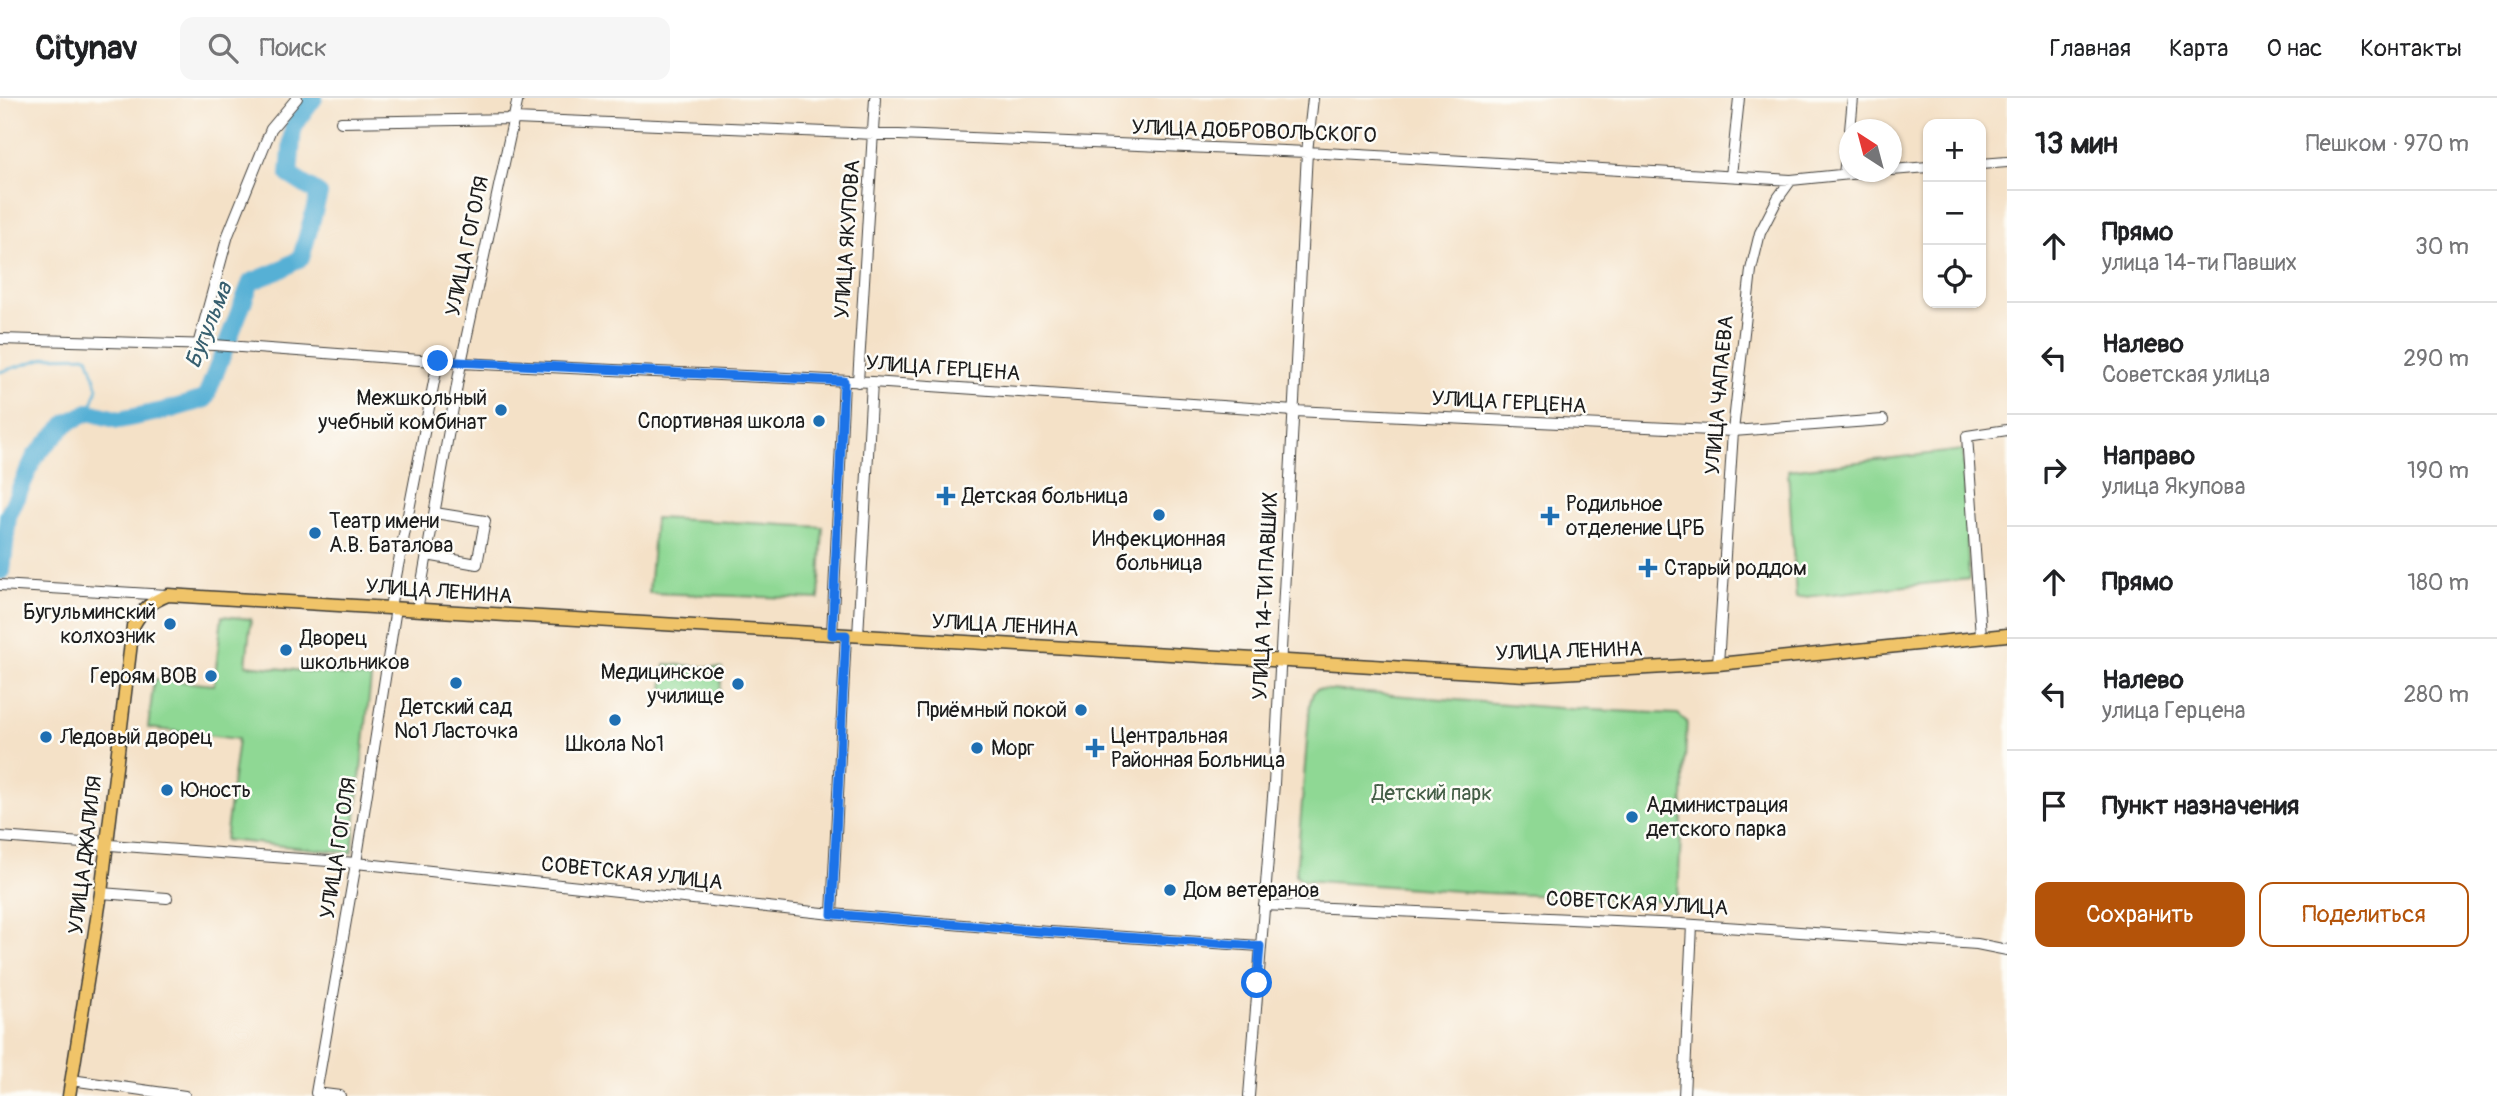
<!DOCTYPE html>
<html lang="ru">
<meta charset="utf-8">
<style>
:root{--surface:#fff;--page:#f6f6f6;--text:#202124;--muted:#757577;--line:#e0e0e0;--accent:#b45309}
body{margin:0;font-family:Pangolin,sans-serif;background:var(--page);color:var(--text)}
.controls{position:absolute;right:21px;top:21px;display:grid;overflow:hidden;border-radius:14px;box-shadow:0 2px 5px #0004}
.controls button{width:63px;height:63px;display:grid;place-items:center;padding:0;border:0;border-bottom:2px solid var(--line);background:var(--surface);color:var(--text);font:35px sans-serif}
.compass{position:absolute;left:1839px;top:21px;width:63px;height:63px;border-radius:50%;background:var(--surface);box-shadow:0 2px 5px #0004;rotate:324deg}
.stop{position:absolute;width:21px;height:21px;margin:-16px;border:5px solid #1a73e8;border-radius:50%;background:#fff}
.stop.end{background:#1a73e8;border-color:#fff;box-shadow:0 2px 7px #0008}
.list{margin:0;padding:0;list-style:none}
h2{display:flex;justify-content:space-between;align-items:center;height:91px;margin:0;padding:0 28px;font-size:30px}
h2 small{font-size:23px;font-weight:400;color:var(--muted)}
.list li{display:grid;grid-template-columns:46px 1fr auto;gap:21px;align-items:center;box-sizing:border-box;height:112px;padding:0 28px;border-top:2px solid var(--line)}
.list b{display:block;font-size:26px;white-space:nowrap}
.list p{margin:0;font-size:23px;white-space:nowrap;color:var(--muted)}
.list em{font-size:23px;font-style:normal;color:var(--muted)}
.actions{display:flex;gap:14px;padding:21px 28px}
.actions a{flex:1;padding:16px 0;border:2px solid var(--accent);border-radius:14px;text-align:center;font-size:24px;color:var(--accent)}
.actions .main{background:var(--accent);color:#fff}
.icon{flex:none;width:38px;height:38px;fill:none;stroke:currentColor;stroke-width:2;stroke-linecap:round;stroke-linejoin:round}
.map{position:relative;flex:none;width:2007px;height:998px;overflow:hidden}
header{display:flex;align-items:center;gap:42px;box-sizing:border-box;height:98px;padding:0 35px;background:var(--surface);border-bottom:2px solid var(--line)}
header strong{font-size:33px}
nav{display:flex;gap:38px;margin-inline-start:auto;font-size:24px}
.search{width:490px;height:63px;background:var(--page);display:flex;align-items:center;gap:18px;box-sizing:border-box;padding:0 24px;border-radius:14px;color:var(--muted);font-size:26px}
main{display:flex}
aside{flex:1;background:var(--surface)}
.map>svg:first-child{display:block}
</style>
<header>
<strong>Citynav</strong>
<div class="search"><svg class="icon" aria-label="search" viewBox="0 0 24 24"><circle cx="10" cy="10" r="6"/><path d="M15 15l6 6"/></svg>Поиск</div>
<nav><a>Главная</a><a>Карта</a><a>О нас</a><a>Контакты</a></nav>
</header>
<main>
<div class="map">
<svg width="2007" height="998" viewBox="0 0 2007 998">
<rect width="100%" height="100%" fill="#fdfcf7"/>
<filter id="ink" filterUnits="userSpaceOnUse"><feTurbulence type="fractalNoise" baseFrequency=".0143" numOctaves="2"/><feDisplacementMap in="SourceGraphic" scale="14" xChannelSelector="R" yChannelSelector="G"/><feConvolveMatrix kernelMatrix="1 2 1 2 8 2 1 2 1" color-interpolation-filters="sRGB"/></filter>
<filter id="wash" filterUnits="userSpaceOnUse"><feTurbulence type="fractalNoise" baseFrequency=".00686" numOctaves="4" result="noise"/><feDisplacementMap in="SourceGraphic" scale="28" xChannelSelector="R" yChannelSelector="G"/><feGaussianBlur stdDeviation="1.57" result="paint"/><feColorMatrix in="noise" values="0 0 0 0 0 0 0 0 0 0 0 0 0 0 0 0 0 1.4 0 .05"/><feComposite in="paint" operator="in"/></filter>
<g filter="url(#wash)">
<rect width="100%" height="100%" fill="#f4e1c7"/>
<path fill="#8fd894" stroke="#567a58" stroke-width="2" d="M 1963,352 L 1969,481 L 1796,500 L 1788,372 Z
M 655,420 L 823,429 L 819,501 L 649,495 Z
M 222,518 L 251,521 L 246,567 L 371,580 L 352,755 L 225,742 L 238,641 L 148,630 L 154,581 L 214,587 Z
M 665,566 L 722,570 L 720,599 L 663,595 Z
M 1317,591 L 1571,611 L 1678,616 L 1687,624 L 1678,796 L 1670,803 L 1486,795 L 1302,782 L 1296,777 L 1310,605 L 1313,595 Z"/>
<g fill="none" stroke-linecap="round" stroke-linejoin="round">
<path stroke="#57b0d5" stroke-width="2.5" d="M 0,274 L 48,259 L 88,258 L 98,290 L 89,314"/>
<path stroke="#57b0d5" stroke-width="18" d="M 2,473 L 8,418 L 35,358 L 67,325 L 89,314 L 119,322 L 168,312 L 205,301 L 251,184 L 278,173 L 301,160 L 319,96 L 289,77 L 293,29 L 314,0"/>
</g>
</g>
<g filter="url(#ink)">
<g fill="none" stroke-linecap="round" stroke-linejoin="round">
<defs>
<path id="minor" d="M 341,24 L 514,21 L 1307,54 L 1791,82 L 1870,74
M 1850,32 L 1853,0
M 1981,66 L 2007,64
M 1892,72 L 1928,69
M 1844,75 L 1850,33
M 1731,78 L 1739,0
M 0,241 L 214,247 L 461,265 L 872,284 L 1294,313 L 1733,333 L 1883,322
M 198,247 L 228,137 L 271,31 L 297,0
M 858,284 L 875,0
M 427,457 L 477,466 L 485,423 L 435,415
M 0,487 L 167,497
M 390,509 L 438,263
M 417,512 L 461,265 L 518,0
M 832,537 L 844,283
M 858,538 L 872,284
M 1981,538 L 1967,338 L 2007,332
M 1718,566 L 1733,333 L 1751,172 L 1760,135 L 1778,100 L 1791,82
M 0,739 L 356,765 L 832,816 L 1035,833 L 1260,848
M 101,795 L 167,800
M 1264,807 L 1681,826 L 1977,846 L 2007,852
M 832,816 L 846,537
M 71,982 L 185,998
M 316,995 L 356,765 L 396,510
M 316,995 L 340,998
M 1249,998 L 1274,686 L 1307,54 L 1313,0
M 1684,998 L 1692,827"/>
<path id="major" d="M 69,998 L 101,795 L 133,528 C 142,512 150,504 168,497 L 1525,577 L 1718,566 L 2007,537"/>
</defs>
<use href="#minor" stroke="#3c3a36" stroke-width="12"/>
<use href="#major" stroke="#3c3a36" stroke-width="15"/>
<use href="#minor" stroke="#fff" stroke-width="10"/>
<use href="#major" stroke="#f0c469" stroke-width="12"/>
</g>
</g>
<g fill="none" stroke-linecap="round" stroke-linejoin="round" filter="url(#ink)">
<path stroke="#1a73e8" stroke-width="9" d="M 438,263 L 844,283 L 832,537 L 846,537 L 832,816 L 1035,833 L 1260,848 L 1257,885"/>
</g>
<g fill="#1f6fb2" stroke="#fdfcf7" stroke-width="2.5">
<circle cx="501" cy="312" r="7"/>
<circle cx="819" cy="323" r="7"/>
<path d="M942.5 387.5h7v7h7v7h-7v7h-7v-7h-7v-7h7z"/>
<circle cx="1159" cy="417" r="7"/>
<path d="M1546.5 407.5h7v7h7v7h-7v7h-7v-7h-7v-7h7z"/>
<circle cx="315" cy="435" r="7"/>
<path d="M1644.5 459.5h7v7h7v7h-7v7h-7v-7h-7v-7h7z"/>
<circle cx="170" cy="526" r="7"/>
<circle cx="286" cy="552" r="7"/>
<circle cx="211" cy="578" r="7"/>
<circle cx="456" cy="585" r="7"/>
<circle cx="738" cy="586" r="7"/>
<circle cx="1081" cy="612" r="7"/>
<circle cx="615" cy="622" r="7"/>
<circle cx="46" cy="639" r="7"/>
<circle cx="977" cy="650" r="7"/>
<path d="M1091.5 639.5h7v7h7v7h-7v7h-7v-7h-7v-7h7z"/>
<circle cx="167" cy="692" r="7"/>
<circle cx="1632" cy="719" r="7"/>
<circle cx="1170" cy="792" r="7"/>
</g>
<g text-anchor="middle" stroke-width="5" stroke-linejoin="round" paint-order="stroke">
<g font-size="21" fill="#1c1c1c" stroke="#fdfcf7">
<text transform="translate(1254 33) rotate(2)" y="7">УЛИЦА ДОБРОВОЛЬСКОГО</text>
<text transform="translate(847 141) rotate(-86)" y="7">УЛИЦА ЯКУПОВА</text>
<text transform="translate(467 148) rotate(-78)" y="7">УЛИЦА ГОГОЛЯ</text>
<text transform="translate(943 270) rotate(4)" y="7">УЛИЦА ГЕРЦЕНА</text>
<text transform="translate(1719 297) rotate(-85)" y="7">УЛИЦА ЧАПАЕВА</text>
<text transform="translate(1509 304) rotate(3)" y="7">УЛИЦА ГЕРЦЕНА</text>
<text transform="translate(439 493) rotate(4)" y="7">УЛИЦА ЛЕНИНА</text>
<text transform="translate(1265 498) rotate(-87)" y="7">УЛИЦА 14-ТИ ПАВШИХ</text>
<text transform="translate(1005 527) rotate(3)" y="7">УЛИЦА ЛЕНИНА</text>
<text transform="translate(1569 553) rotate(-2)" y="7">УЛИЦА ЛЕНИНА</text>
<text transform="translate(338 750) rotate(-81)" y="7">УЛИЦА ГОГОЛЯ</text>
<text transform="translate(85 757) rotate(-83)" y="7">УЛИЦА ДЖАЛИЛЯ</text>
<text transform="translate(632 775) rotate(6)" y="7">СОВЕТСКАЯ УЛИЦА</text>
<text transform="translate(1637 805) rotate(3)" y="7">СОВЕТСКАЯ УЛИЦА</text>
</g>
<g font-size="21" fill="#1c1c1c" stroke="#fdfcf7" text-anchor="start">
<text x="487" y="307" text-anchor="end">Межшкольный<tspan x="487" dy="24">учебный комбинат</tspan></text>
<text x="805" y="330" text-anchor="end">Спортивная школа</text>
<text x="962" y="405">Детская больница</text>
<text x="1566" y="413">Родильное<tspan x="1566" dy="24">отделение ЦРБ</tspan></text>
<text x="329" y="430">Театр имени<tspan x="329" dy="24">А.В. Баталова</tspan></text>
<text x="1159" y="448" text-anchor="middle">Инфекционная<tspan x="1159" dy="24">больница</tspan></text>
<text x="1664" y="477">Старый роддом</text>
<text x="156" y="521" text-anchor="end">Бугульминский<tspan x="156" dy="24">колхозник</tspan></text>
<text x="300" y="547">Дворец<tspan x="300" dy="24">школьников</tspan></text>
<text x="724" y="581" text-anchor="end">Медицинское<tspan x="724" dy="24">училище</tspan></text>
<text x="197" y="585" text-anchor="end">Героям ВОВ</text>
<text x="456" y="616" text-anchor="middle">Детский сад<tspan x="456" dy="24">№1 Ласточка</tspan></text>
<text x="1067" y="619" text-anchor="end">Приёмный покой</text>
<text x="1111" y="645">Центральная<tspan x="1111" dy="24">Районная Больница</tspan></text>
<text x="60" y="646">Ледовый дворец</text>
<text x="615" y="653" text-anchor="middle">Школа №1</text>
<text x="991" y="657">Морг</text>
<text x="181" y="699">Юность</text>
<text x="1646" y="714">Администрация<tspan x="1646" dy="24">детского парка</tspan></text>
<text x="1184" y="799">Дом ветеранов</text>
</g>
<g font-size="21" fill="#445e46" stroke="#fdfcf7">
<text x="1432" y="702">Детский парк</text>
</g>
<g font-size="23" font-style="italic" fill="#375f6f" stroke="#fdfcf7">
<text transform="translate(208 227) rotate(-68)" y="8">Бугульма</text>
</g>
</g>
</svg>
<div class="controls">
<button>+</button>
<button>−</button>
<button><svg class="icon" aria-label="locate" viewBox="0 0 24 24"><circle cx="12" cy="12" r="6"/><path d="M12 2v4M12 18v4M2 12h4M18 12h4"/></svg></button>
</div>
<svg class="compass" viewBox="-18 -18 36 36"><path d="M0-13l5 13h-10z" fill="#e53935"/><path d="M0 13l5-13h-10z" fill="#757577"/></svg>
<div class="stop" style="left:1257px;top:885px"></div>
<div class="stop end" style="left:438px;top:263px"></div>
</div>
<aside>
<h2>13 мин<small>Пешком · 970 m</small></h2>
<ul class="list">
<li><svg class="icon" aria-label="ahead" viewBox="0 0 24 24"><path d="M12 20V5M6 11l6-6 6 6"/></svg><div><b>Прямо</b><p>улица 14-ти Павших</p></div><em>30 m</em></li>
<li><svg class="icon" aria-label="left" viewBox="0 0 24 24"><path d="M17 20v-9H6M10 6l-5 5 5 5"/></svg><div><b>Налево</b><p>Советская улица</p></div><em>290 m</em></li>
<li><svg class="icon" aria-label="right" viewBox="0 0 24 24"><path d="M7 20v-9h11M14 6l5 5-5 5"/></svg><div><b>Направо</b><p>улица Якупова</p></div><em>190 m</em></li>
<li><svg class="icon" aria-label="ahead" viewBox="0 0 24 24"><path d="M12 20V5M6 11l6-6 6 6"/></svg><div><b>Прямо</b></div><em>180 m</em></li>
<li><svg class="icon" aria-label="left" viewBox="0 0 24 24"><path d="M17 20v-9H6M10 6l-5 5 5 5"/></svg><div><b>Налево</b><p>улица Герцена</p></div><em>280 m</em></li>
<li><svg class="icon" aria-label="arrive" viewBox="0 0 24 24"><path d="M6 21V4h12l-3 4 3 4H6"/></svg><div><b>Пункт назначения</b></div></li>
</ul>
<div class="actions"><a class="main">Сохранить</a><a>Поделиться</a></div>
</aside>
</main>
